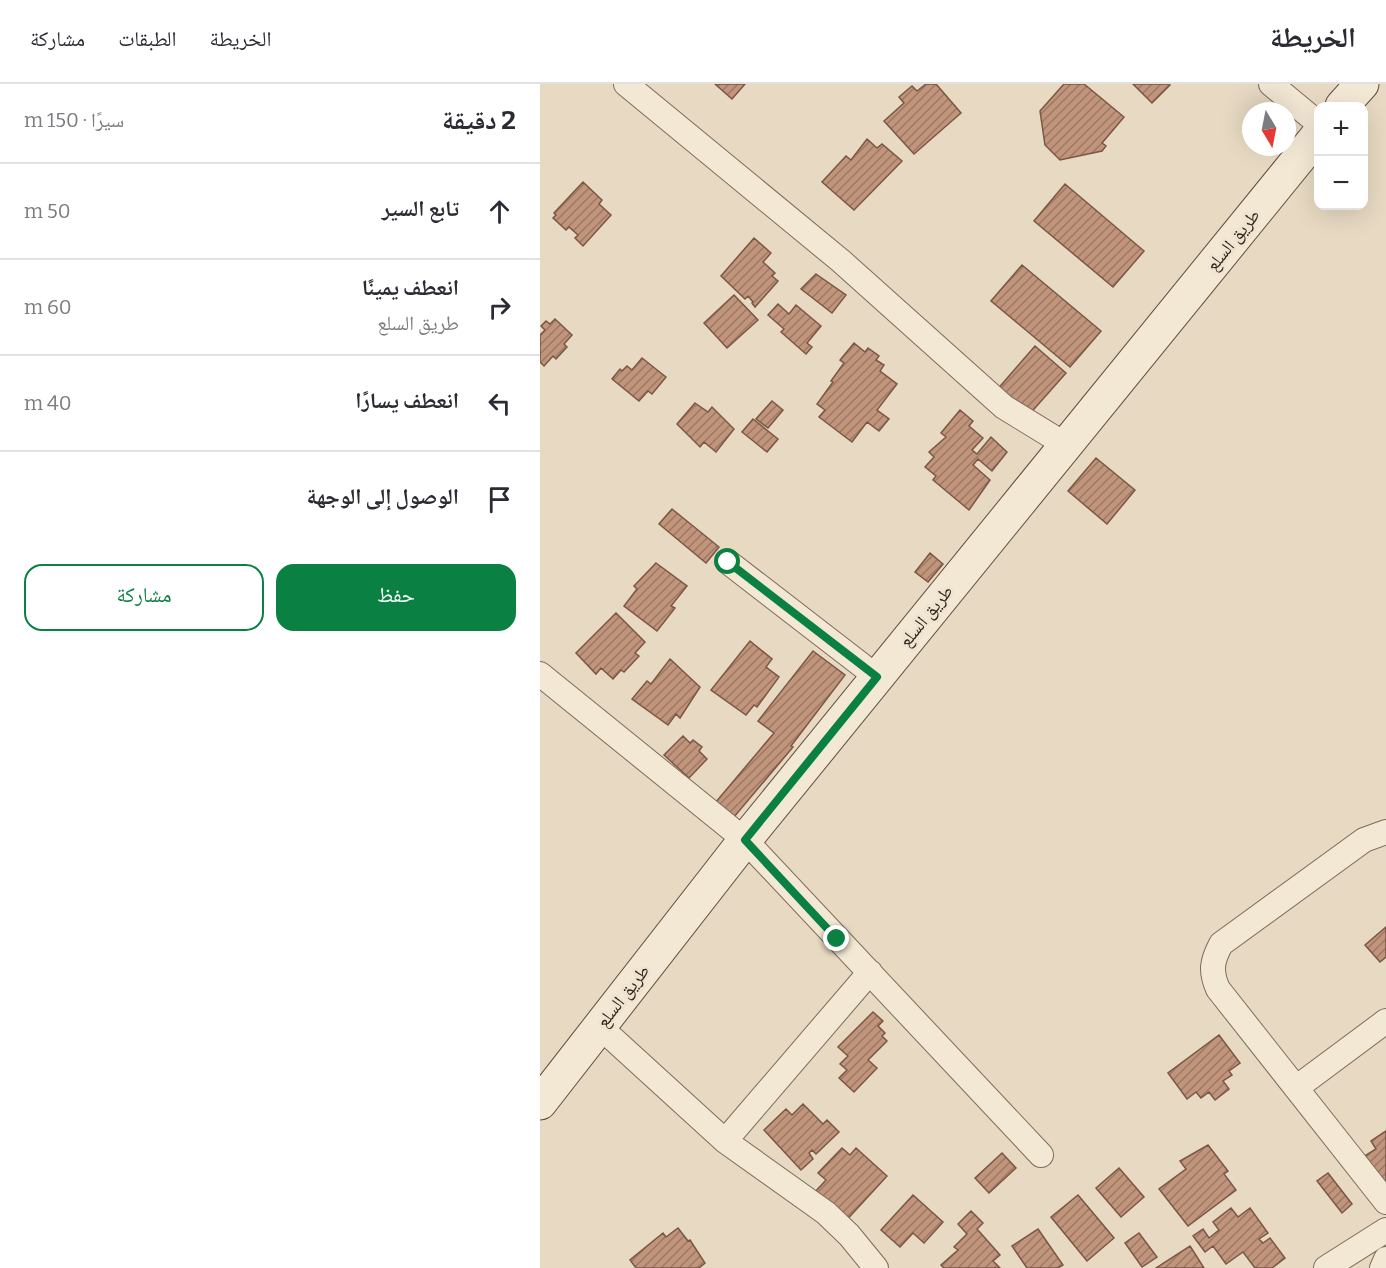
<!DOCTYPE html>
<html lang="ar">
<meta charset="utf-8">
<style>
:root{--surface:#fff;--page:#f2f2f3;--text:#2b2b33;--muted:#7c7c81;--line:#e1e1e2;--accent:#0b8043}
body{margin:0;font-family:Bitter,"Noto Naskh Arabic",serif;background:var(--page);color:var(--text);direction:rtl}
.controls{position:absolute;right:18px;top:18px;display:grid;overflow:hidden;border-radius:12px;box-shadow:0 6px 24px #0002}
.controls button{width:54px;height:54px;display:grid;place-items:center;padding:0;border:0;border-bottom:2px solid var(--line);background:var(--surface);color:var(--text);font:30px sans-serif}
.compass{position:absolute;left:702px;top:18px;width:54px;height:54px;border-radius:50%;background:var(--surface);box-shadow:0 6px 24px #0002;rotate:170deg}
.stop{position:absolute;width:18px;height:18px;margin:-14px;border:4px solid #0b8043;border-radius:50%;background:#fff}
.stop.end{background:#0b8043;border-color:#fff;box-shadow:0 2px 6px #0008}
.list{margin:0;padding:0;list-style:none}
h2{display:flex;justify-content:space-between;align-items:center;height:78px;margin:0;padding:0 24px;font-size:26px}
h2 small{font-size:20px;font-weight:400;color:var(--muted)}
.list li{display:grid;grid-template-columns:39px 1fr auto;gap:18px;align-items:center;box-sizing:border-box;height:96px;padding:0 24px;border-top:2px solid var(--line)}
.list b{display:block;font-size:22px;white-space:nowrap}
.list p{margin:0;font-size:20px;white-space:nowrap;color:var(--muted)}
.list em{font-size:20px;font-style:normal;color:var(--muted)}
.actions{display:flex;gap:12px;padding:18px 24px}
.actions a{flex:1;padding:14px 0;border:2px solid var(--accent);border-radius:18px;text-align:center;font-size:21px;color:var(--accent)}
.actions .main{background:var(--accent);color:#fff}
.icon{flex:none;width:33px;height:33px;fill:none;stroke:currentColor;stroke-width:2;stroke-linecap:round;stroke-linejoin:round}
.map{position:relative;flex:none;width:846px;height:1184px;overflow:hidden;direction:ltr}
header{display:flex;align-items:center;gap:36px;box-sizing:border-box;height:84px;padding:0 30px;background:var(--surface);border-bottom:2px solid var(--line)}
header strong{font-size:28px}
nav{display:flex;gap:33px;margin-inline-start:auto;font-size:21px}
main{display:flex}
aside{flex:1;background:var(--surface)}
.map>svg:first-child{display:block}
</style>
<header>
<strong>الخريطة</strong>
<nav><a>الخريطة</a><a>الطبقات</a><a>مشاركة</a></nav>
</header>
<main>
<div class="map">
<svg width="846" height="1184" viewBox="0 0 846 1184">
<defs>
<pattern id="building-hatch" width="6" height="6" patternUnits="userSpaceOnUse" patternTransform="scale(1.5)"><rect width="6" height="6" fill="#c1947c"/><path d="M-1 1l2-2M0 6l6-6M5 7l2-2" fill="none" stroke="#9d7965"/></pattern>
</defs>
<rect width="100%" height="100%" fill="#e7d9c2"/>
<path fill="url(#building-hatch)" stroke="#7b5644" stroke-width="1.5" d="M 175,0 L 205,0 L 192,15 Z
M 386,0 L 396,0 L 421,29 L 374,70 L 344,37 L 364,19 L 359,13 L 372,2 L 377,7 Z
M 524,0 L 544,0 L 584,33 L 562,59 L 566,62 L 562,67 L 520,76 L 505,61 L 500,27 Z
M 593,0 L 629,0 L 630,1 L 612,19 Z
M 327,55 L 337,64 L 342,60 L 362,77 L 314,126 L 282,98 L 306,72 L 311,76 Z
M 43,98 L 62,116 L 59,120 L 71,131 L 43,162 L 35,154 L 38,151 L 29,143 L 26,146 L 13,134 L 16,131 L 14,129 Z
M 525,100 L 604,167 L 573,203 L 494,137 Z
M 214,154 L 231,169 L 223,178 L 235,189 L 232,192 L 238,197 L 215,223 L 212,219 L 213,218 L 208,212 L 205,215 L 181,192 Z
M 482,181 L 561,247 L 530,283 L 451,217 Z
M 276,190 L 306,211 L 292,229 L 261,205 Z
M 194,211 L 218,236 L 187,264 L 164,239 Z
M 238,220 L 249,230 L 256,221 L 281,242 L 267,259 L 272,263 L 266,270 L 241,248 L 244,245 L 228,231 Z
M 15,235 L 32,251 L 24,260 L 27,263 L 16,275 L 13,272 L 4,282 L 0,278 L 0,251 L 5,246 L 1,242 L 6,237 L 10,240 Z
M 314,259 L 325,268 L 328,264 L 339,272 L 336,276 L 344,281 L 340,287 L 357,300 L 337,326 L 349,335 L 339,347 L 327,338 L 312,358 L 279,333 L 285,326 L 277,320 L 293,298 L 291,297 L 304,279 L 300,276 Z
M 495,262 L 526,289 L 487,333 L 456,307 Z
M 102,274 L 126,293 L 112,310 L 108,307 L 99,317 L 72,295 L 80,285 L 82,287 L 87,282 L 92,286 Z
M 232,317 L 243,326 L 228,344 L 216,335 Z
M 155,319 L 168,328 L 172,323 L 194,345 L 176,368 L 164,358 L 160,363 L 137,340 Z
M 420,326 L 433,337 L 429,342 L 443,354 L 432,366 L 437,370 L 451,353 L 467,368 L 452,387 L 438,375 L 433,381 L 450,396 L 429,426 L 393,396 L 396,392 L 385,383 L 394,373 L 389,368 L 406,353 L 401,349 Z
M 213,335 L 238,355 L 227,368 L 202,348 Z
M 556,374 L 595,406 L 567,440 L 528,407 Z
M 132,425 L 179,463 L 166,479 L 119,440 Z
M 390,469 L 403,480 L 388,498 L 375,488 Z
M 116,479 L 147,502 L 131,522 L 135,524 L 117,547 L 84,522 L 97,505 L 94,502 Z
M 76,529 L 105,558 L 95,569 L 99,572 L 84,588 L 81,586 L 73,595 L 61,584 L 56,590 L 36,569 Z
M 210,557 L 232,575 L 226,583 L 239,593 L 217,623 L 214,621 L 206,631 L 171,606 Z
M 273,567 L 305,591 L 251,662 L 253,663 L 194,733 L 176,718 L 234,649 L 218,637 Z
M 130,575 L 160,603 L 140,634 L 136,630 L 128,641 L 92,615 L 107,597 L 111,600 Z
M 143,652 L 150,659 L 153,656 L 162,663 L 159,667 L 167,675 L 149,694 L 124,671 Z
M 846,843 L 846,873 L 840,878 L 825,861 Z
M 333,928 L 343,937 L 338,942 L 345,949 L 342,952 L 347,957 L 328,976 L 337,984 L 314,1008 L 299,994 L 307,986 L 300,980 L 308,972 L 298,963 Z
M 679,951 L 700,979 L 689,987 L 692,991 L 683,997 L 689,1005 L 675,1016 L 669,1008 L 661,1014 L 656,1008 L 647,1015 L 628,989 Z
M 263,1020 L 283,1040 L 287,1036 L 299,1048 L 276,1070 L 272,1066 L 269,1069 L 273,1075 L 261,1086 L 224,1046 L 246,1025 L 252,1031 Z
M 846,1047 L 846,1107 L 820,1075 L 836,1065 L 831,1057 Z
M 668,1061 L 688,1087 L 684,1090 L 696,1106 L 648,1142 L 619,1105 L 646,1085 L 640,1077 Z
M 302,1064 L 310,1071 L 316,1064 L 347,1092 L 303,1140 L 274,1109 L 286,1096 L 278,1089 Z
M 462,1069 L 476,1084 L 449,1109 L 435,1094 Z
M 579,1084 L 604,1113 L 581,1133 L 556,1104 Z
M 788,1089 L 812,1120 L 802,1129 L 777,1097 Z
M 373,1111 L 403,1138 L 384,1159 L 373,1149 L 360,1163 L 341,1146 Z
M 538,1111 L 574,1154 L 547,1177 L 511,1133 Z
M 691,1124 L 698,1133 L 710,1124 L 728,1149 L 719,1155 L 723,1159 L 730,1154 L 745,1174 L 732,1184 L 715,1184 L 703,1168 L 686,1180 L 673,1162 L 665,1168 L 653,1152 L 663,1145 L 669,1154 L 679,1146 L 673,1138 Z
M 431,1127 L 443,1139 L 437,1145 L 460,1171 L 453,1177 L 460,1184 L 404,1184 L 401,1181 L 418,1166 L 414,1163 L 427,1150 L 418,1140 Z
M 138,1144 L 148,1157 L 150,1156 L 165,1179 L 159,1184 L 96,1184 L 90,1176 L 123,1149 L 126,1153 Z
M 498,1145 L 523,1181 L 518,1184 L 487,1184 L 472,1162 Z
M 599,1149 L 617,1173 L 602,1183 L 585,1159 Z
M 650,1162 L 664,1184 L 616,1184 Z"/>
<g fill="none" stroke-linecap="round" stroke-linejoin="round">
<defs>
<path id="street" d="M 86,0 L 301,177 L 464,323 L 526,361
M 731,0 L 778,39
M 188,478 L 337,593
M 0,590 L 205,756 L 501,1071
M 846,748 L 824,756 L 681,860 C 672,877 670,887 678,905 L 846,1118
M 60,943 L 185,1057 L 286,1129 L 309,1151 L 336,1184
M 756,1004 L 846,937
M 185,1057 L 330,888
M 786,1184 L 846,1146
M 842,1184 L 846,1175"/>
<path id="secondary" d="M 802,22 L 822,0
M 0,1019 L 205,756 L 778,51"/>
</defs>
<use href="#street" stroke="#7f6b5b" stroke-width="26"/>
<use href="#secondary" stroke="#604d3f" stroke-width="35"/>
<use href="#street" stroke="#f3e8d4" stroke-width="24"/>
<use href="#secondary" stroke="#f3e8d4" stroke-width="33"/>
</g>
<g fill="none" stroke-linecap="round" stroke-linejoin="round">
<path stroke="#0b8043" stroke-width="8" d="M 188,478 L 337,593 L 205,756 L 297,855"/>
</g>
<g text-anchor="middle" stroke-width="6" stroke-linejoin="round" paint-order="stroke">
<g font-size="18" fill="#30251e" stroke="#f0e4d0">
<text transform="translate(693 156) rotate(-51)" y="6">طريق السلع</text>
<text transform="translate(386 532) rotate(-51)" y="6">طريق السلع</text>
<text transform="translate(83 912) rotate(-52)" y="6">طريق السلع</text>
</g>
</g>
</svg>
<div class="controls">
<button>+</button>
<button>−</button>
</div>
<svg class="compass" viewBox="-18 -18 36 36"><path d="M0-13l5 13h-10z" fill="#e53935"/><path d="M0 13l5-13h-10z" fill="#7c7c81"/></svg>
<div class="stop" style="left:188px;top:478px"></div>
<div class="stop end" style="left:297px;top:855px"></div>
</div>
<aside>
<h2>2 دقيقة<small>سيرًا · 150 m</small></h2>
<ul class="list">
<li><svg class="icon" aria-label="ahead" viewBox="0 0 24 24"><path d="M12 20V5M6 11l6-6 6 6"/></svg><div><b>تابع السير</b></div><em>50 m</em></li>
<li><svg class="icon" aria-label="right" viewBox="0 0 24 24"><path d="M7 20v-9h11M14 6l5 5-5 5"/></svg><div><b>انعطف يمينًا</b><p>طريق السلع</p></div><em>60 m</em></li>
<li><svg class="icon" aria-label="left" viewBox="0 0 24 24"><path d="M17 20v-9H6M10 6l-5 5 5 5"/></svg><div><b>انعطف يسارًا</b></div><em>40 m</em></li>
<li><svg class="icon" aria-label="arrive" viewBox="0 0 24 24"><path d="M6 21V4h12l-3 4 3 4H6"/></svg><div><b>الوصول إلى الوجهة</b></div></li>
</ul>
<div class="actions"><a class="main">حفظ</a><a>مشاركة</a></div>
</aside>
</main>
